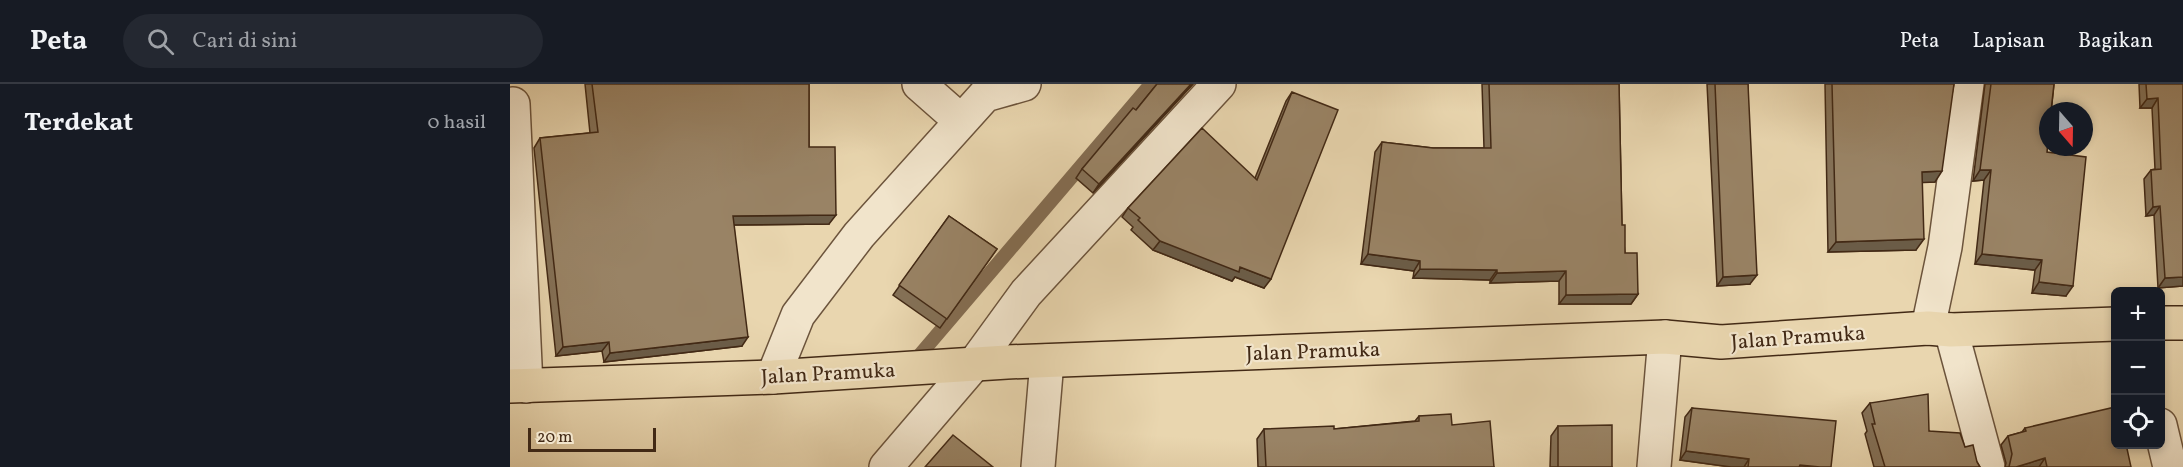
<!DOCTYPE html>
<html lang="id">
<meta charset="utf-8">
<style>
:root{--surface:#171b24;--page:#242831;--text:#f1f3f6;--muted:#9ea1a6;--line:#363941}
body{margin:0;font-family:Vollkorn,serif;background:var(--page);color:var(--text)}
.controls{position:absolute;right:18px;bottom:18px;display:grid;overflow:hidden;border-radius:9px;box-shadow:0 3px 9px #0003}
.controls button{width:54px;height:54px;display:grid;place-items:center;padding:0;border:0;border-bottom:2px solid var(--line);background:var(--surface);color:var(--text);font:30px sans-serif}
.compass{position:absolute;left:1529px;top:18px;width:54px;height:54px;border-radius:50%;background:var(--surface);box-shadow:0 3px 9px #0003;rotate:160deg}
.scale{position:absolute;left:18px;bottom:15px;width:128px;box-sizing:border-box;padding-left:6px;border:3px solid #422915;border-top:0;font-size:16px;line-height:21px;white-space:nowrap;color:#422915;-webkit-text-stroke:4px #f1e4cb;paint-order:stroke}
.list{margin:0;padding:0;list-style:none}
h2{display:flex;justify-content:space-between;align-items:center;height:78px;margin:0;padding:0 24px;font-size:26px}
h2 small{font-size:20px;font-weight:400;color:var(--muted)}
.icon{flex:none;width:33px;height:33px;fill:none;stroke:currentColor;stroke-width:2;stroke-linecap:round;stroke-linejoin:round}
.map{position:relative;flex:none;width:1673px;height:383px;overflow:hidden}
header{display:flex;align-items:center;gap:36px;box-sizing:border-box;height:84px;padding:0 30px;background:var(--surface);border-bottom:2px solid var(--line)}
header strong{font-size:28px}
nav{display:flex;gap:33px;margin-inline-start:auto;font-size:21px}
.search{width:420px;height:54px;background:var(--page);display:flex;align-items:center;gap:15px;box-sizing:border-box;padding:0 21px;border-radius:33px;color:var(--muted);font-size:22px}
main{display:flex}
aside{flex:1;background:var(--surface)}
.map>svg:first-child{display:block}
</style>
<header>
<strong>Peta</strong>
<div class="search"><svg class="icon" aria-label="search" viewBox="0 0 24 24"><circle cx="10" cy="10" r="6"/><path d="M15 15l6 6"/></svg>Cari di sini</div>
<nav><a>Peta</a><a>Lapisan</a><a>Bagikan</a></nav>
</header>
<main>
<aside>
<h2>Terdekat<small>0 hasil</small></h2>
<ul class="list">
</ul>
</aside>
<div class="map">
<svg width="1673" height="383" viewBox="0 0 1673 383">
<rect width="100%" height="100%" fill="#e9d6af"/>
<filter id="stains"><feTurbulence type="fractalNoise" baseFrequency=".00333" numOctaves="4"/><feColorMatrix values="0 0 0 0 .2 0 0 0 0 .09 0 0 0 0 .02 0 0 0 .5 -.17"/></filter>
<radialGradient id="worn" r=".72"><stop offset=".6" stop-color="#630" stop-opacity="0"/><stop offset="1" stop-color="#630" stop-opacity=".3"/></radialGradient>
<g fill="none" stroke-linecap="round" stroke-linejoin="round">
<path stroke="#846d52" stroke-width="14" d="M 402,280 L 641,0"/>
<defs>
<path id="minor" d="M 409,0 L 451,37
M 475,11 L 514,0
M 3,20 L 16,302
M 1418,244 L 1435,163 L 1457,0
M 1441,246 L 1478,383
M 263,293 L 288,231 L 349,151 L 485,0
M 1650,341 L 1660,383
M 376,383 L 465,279 L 516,209 L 709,0
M 528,383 L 537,277
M 1144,383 L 1155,253"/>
<path id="major" d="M 1650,239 L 1673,239
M 0,302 L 263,293 L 497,278 L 1155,253 L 1211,258 L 1418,244 L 1441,246 L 1606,240"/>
</defs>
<use href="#minor" stroke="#6c543c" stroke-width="36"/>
<use href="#major" stroke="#422915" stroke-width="36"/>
<use href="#minor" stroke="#f1e4cb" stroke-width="33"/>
<use href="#major" stroke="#e9d6af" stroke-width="33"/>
</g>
<path fill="#847157" stroke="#422915" stroke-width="1.5" d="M 75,0 L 299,0 L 299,63 L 319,140 L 224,141 L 232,262 L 94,278 L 92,267 L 46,272 L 24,64 L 30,54 L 80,49 Z
M 647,0 L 683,0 L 583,109 L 566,94 L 572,85 L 626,26 Z
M 972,0 L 1109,0 L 1112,141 L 1115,169 L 1128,210 L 1121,220 L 1049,220 L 1049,197 L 980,199 L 980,196 L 903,194 L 904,187 L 851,180 L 865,68 L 872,58 L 923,64 L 974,64 Z
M 1197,0 L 1238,0 L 1240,200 L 1207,202 Z
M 1315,0 L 1444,0 L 1425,98 L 1412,98 L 1406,166 L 1318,168 Z
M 1475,0 L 1544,0 L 1537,68 L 1556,212 L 1522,209 L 1525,186 L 1465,180 L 1474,96 L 1463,97 Z
M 1629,0 L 1673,0 L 1673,202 L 1648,204 L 1644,131 L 1636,132 L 1634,95 L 1641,86 L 1645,85 L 1642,24 L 1630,24 Z
M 782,8 L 754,204 L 725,193 L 722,197 L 643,166 L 621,146 L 623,143 L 612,133 L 618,124 L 745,94 L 776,17 Z
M 439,132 L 487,165 L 430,244 L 383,211 Z
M 1360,319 L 1419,347 L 1455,363 L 1467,378 L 1470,383 L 1364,383 L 1355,350 L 1357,347 L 1352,329 Z
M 1182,324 L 1321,383 L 1221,383 L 1170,376 L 1175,333 Z
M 909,332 L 942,341 L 984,383 L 748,383 L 747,355 L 754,345 L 824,345 L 905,337 Z
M 1048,342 L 1102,383 L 1040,383 L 1041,352 Z
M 1515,344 L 1621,383 L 1495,383 L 1496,379 L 1491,361 L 1498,352 L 1512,348 Z"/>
<path fill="#6b5c47" stroke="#422915" stroke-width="1.5" d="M 681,0 L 683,0 L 583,109 L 589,100 Z
M 1648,14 L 1642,24 L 1630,24 L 1637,15 Z
M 1470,86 L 1481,86 L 1474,96 L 1463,97 Z
M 1432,87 L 1425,98 L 1404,99 L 1412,88 Z
M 1650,122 L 1644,131 L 1636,132 L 1643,123 Z
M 326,131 L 319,140 L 216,141 L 223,132 Z
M 1414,155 L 1406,166 L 1318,168 L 1326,158 Z
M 650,157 L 730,183 L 761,195 L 754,204 L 725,193 L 722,197 L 643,166 Z
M 858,170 L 910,177 L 904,187 L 851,180 Z
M 1472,170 L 1532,176 L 1525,186 L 1465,180 Z
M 910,185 L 987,186 L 980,196 L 903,194 Z
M 1056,187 L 1049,197 L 980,199 L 987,189 Z
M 1247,191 L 1240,200 L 1207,202 L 1213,193 Z
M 1673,193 L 1673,202 L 1648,204 L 1655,194 Z
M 1529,198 L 1563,202 L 1556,212 L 1522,209 Z
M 1128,210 L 1121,220 L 1049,220 L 1056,211 Z
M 238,253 L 232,262 L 94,278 L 100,269 Z
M 99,258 L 92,267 L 46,272 L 53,263 Z
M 1176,367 L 1239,375 L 1234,383 L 1221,383 L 1170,376 Z
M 1535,374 L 1529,383 L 1506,383 Z
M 1290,381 L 1310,383 L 1288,383 Z"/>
<path fill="#998365" stroke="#422915" stroke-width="1.5" d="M 82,0 L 299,0 L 299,63 L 325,63 L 326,131 L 223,132 L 238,253 L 100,269 L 99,258 L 53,263 L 30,54 L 88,48 Z
M 647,0 L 681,0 L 589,100 L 572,85 L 623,24 L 626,26 Z
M 979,0 L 1109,0 L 1112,141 L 1115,141 L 1115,169 L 1127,169 L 1128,210 L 1056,211 L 1056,187 L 987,189 L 987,186 L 910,185 L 910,177 L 858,170 L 872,58 L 923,64 L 981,64 Z
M 1205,0 L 1238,0 L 1247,191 L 1213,193 Z
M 1322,0 L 1444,0 L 1432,87 L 1412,88 L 1414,155 L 1326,158 Z
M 1481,0 L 1544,0 L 1541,27 L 1538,27 L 1538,56 L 1537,68 L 1576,73 L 1563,202 L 1529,198 L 1532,176 L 1472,170 L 1481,86 L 1470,86 Z
M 1636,0 L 1673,0 L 1673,193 L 1655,194 L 1650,122 L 1643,123 L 1641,86 L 1651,85 L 1648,14 L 1637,15 Z
M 782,8 L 828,26 L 761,195 L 730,183 L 729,188 L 650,157 L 628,136 L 630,134 L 618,124 L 692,44 L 747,96 Z
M 439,132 L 487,165 L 437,235 L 389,201 Z
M 1418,310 L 1419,347 L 1450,349 L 1455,363 L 1463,361 L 1467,378 L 1470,383 L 1375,383 L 1362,340 L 1365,340 L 1360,319 Z
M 1605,323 L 1605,360 L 1616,360 L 1621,383 L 1537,383 L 1535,374 L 1506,383 L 1499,383 L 1502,370 L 1498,352 L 1516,347 L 1515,344 Z
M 1182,324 L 1326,337 L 1321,383 L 1310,383 L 1290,381 L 1289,383 L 1238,383 L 1239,375 L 1176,367 Z
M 941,330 L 942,341 L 980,337 L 984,383 L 756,383 L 754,345 L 824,342 L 824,345 L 909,337 L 909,332 Z
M 1102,341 L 1102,383 L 1048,383 L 1048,342 Z
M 443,351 L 483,383 L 415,383 Z"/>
<g text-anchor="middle" stroke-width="4.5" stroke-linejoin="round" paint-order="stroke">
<g font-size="21" fill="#422915" stroke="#f1e4cb">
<text transform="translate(1288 253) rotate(-4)" y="7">Jalan Pramuka</text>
<text transform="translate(803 267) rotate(-2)" y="7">Jalan Pramuka</text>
<text transform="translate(318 289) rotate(-3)" y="7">Jalan Pramuka</text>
</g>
</g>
<rect width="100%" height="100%" filter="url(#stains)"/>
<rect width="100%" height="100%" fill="url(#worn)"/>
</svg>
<div class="controls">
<button>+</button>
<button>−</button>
<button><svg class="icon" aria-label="locate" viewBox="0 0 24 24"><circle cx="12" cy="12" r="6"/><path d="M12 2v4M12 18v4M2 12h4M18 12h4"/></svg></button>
</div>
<svg class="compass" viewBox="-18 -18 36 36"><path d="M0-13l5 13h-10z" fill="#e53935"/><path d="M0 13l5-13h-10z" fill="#9ea1a6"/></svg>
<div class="scale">20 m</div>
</div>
</main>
